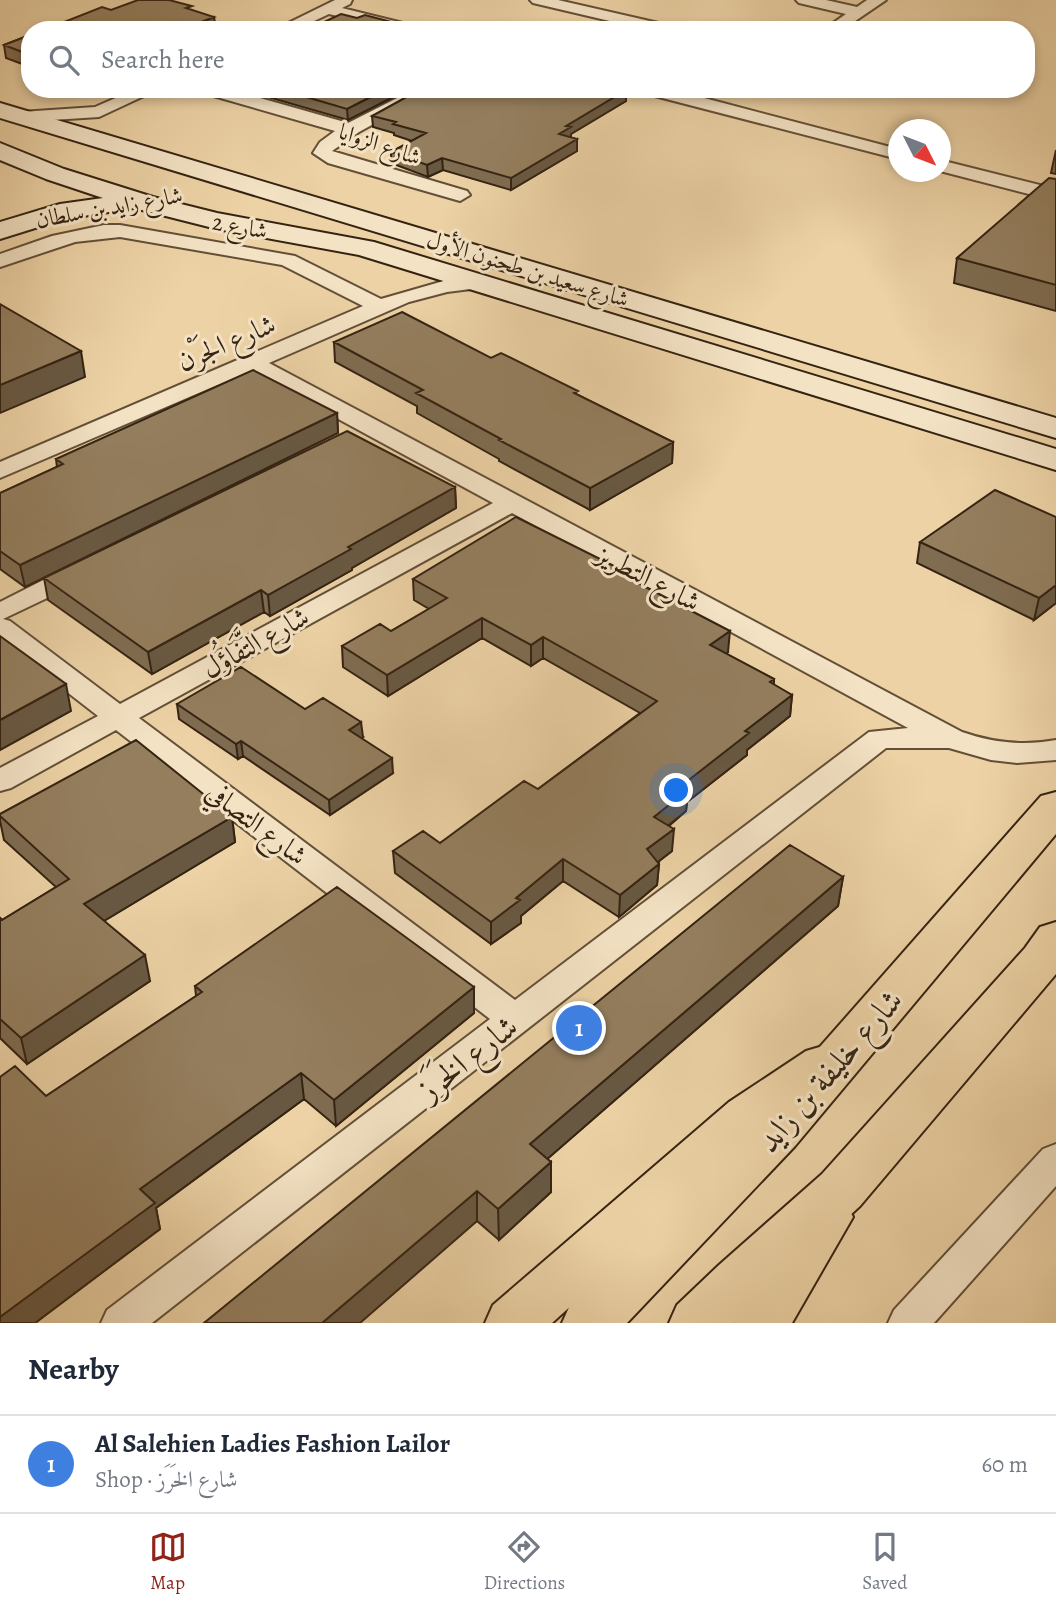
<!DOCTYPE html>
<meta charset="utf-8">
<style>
:root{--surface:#fff;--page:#f2f2f3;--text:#1f2937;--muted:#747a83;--line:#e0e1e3;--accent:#8f2418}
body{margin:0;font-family:Alegreya,Amiri,serif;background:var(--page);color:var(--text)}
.compass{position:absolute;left:888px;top:119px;width:63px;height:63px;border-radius:50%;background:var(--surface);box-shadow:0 4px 10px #0003;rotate:132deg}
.you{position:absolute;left:677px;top:791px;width:24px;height:24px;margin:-18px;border:5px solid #fff;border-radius:50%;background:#1a73e8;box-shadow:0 0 0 10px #1a73e833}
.badge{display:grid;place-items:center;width:46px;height:46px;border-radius:50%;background:var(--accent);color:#fff;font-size:23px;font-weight:700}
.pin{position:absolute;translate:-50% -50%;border:4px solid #fff;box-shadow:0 2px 7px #0006}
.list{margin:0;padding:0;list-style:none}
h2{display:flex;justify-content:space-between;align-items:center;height:91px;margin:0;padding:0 28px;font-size:30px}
h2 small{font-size:23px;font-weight:400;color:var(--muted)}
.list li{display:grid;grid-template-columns:46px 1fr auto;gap:21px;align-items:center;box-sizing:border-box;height:98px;padding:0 28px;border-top:2px solid var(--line)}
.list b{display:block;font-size:26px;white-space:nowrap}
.list p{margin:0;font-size:23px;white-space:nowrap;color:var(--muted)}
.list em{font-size:23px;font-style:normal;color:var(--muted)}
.icon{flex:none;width:38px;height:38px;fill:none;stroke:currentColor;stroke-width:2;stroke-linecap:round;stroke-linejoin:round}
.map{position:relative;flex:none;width:1056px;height:1323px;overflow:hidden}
.search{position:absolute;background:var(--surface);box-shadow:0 4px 10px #0003;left:21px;right:21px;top:21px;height:77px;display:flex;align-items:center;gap:18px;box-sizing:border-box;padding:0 24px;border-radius:28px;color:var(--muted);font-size:26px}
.sheet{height:189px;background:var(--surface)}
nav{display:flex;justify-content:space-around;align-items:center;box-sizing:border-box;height:98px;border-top:2px solid var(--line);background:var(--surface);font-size:19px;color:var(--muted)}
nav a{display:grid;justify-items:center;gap:4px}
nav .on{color:var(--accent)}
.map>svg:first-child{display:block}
</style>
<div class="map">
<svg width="1056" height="1323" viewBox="0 0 1056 1323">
<rect width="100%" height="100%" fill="#ecd2a5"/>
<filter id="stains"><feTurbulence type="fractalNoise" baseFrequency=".00286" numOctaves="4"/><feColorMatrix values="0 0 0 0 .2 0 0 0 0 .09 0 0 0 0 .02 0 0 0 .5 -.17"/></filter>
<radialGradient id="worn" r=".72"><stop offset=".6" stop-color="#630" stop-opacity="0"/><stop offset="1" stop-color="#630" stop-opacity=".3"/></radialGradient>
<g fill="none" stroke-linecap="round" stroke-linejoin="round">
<defs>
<path id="minor" d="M 335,0 L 352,0 L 350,4 L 342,8 L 419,27 L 421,30 L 393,30 L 329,14 L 295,30 L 274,30 Z
M 530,0 L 558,0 L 676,27 L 678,30 L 648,30 L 533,3 Z
M 796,0 L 826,0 L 857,7 L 867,0 L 886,0 L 842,30 L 823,30 L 846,14 L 799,3 Z
M 136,89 L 159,89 L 99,117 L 21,122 L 12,117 L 21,112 L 95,107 Z
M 201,89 L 228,89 L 348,123 L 415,89 L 437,89 L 359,132 L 332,151 L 467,191 L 470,195 L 460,201 L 328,163 L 313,153 L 320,142 L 335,131 L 203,93 Z
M 641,89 L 670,89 L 898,149 L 898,159 L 643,93 Z
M 940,160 L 1056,189 L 1056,201 L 940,171 Z
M 104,225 L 120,225 L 295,256 L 381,299 L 447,280 L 487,279 L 490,283 L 487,287 L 447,292 L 409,302 L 269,363 L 962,732 C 994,743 1024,746 1056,740 L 1056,760 L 1017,763 L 991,760 L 949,748 L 886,748 L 152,1323 L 101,1323 L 107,1310 L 490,1019 L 116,730 L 11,788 L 0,791 L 0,768 L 98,716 L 0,640 L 0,602 L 69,567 L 78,565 L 87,567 L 91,573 L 87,579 L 3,619 L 10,621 L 120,704 L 493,503 L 250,371 L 0,478 L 0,462 L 363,306 L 282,265 L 120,237 L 75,242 L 0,267 L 0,254 L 52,236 ZM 512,513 L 908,728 L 869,732 L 515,1000 L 139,718 Z
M 1056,1144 L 1056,1186 L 934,1323 L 888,1323 L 894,1310 L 1043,1149 Z"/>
<path id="secondary" d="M 0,103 L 1056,418 L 1056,438 L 0,118 Z
M 0,143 L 64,169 L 153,197 L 217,213 L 374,242 L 1056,449 L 1056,470 L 359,255 L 217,229 L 134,208 L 64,219 L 0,239 L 0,222 L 60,204 L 103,198 L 46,179 L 0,160 Z"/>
<path id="primary" d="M 823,1046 L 840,1051 L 848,1065 L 840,1079 L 765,1130 L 552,1323 L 485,1323 L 493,1305 L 729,1102 L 806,1051 Z
M 826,1194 L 845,1201 L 853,1217 L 792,1323 L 734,1323 L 807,1201 Z"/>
<path id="trunk" d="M 1056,792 L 1056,834 L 795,1146 L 627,1323 L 562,1323 L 570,1305 L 759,1116 L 1041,796 Z
M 1056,922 L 1056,974 L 860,1206 L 734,1323 L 669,1323 L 677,1305 L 719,1265 L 822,1174 L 1025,948 L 1040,927 Z"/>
</defs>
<use href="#minor" stroke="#634f37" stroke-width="4"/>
<use href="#secondary" stroke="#352312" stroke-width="4"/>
<use href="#primary" stroke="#352312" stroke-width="4"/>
<use href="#trunk" stroke="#352312" stroke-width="4"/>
<use href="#minor" fill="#f3e2c4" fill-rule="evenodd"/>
<use href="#secondary" fill="#f3e2c4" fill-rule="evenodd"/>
<use href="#primary" fill="#ecd2a5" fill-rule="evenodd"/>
<use href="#trunk" fill="#ecd2a5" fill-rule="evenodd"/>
</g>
<path fill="#7f6c51" stroke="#352312" stroke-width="2" d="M 30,35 L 30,78 L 27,77 L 25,65 L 6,58 L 4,45 Z
M 253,89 L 409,89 L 348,120 L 254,93 Z
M 626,90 L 626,101 L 571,134 L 571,138 L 577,139 L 577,151 L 511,190 L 443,170 L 428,177 L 391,163 L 391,152 L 412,141 L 394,135 L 394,133 L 373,127 L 372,116 Z
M 1056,150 L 1056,174 L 1051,173 Z
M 1056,179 L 1056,311 L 954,283 L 957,258 Z
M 334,342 L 491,358 L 578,395 L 673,442 L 672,463 L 590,510 L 499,461 L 499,459 L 417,413 L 417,406 L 335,362 Z
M 337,413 L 338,433 L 25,587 L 0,569 L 0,493 L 57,467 L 56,459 Z
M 455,487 L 456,508 L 352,568 L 352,570 L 270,616 L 264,612 L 152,674 L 48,600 L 44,578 Z
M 1056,517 L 1056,603 L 1034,620 L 917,563 L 920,542 Z
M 634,576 L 633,581 L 728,652 L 726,654 L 774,679 L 774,685 L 792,695 L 790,716 L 747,750 L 747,755 L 687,802 L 686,811 L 669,826 L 672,851 L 658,862 L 659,864 L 657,885 L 619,917 L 563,881 L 521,916 L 521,923 L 491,944 L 395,873 L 393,851 L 440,843 L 538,789 L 640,713 L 543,658 L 531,666 L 482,638 L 388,696 L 343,667 L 342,646 L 391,631 L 429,609 L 414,600 L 413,579 Z
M 177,704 L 305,709 L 363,737 L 361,738 L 393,773 L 330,815 L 243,756 L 238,759 L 179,719 Z
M 0,814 L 232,817 L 235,842 L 104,921 L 150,981 L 27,1064 L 0,1038 L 0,918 L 2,920 L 56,887 L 4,840 L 0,821 Z
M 843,877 L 838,906 L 547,1159 L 551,1162 L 551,1192 L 499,1240 L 477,1221 L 204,1323 Z
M 195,986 L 474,987 L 474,1013 L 336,1126 L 304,1099 L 156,1208 L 160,1229 L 35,1323 L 0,1323 L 46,1096 L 196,996 Z"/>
<path fill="#685842" stroke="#352312" stroke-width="2" d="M 214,17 L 216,29 L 215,30 L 181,30 Z
M 386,89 L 409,89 L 348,120 L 347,109 Z
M 626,90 L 626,101 L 571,134 L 571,139 L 559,134 L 566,126 Z
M 577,139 L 577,151 L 511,190 L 511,178 Z
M 442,158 L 443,170 L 428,177 L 427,165 Z
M 81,351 L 85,377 L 0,413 L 0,385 Z
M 337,413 L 338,433 L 25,587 L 20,565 Z
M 673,442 L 672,463 L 590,510 L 590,488 Z
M 455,487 L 456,508 L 352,568 L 352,570 L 270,616 L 268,595 L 348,547 Z
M 1056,585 L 1056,603 L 1034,620 L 1039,598 Z
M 261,590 L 264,612 L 152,674 L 148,652 Z
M 482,618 L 482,638 L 388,696 L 387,675 Z
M 730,631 L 728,652 L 708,666 L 710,645 Z
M 543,637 L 543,658 L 531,666 L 531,645 Z
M 66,684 L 71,711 L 0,750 L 0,720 Z
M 792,695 L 790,716 L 747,750 L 747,755 L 687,802 L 686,811 L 653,838 L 654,817 L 681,786 L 745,731 Z
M 361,722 L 363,737 L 350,745 L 349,730 Z
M 241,741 L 243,756 L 238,759 L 236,744 Z
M 392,758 L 393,773 L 330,815 L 329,800 Z
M 232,817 L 235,842 L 89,930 L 84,904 Z
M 674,829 L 672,851 L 646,871 L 647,849 Z
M 563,859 L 563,881 L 521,916 L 521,923 L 491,944 L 491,922 L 516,898 Z
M 659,864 L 657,885 L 619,917 L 620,895 Z
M 843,877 L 838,906 L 530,1174 L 530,1144 Z
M 145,955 L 150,981 L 27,1064 L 21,1038 Z
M 474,987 L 474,1013 L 336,1126 L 334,1100 Z
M 301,1073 L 304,1099 L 156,1208 L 160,1229 L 35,1323 L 0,1323 L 0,1317 L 140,1189 Z
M 551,1162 L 551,1192 L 499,1240 L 498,1209 Z
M 477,1191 L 477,1221 L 360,1323 L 322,1323 Z"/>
<path fill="#947e5e" stroke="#352312" stroke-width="2" d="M 138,0 L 169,0 L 192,6 L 186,8 L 214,17 L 181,30 L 44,30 L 102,7 L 111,10 Z
M 341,14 L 357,18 L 365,15 L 422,30 L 307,30 Z
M 30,35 L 30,55 L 4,45 Z
M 279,89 L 386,89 L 347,109 Z
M 421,89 L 625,89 L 626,90 L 566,126 L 571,127 L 559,134 L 577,139 L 511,178 L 442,158 L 427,165 L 391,152 L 426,133 L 393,124 L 396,122 L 372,116 Z
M 1049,178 L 1056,179 L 1056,285 L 957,258 Z
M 0,304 L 81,351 L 0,385 Z
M 402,312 L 491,358 L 501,353 L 578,391 L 574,393 L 673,442 L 590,488 L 499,440 L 501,439 L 416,393 L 423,390 L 334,342 Z
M 253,370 L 337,413 L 20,565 L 0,551 L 0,493 L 63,464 L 56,459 Z
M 347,431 L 455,487 L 348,547 L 351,549 L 268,595 L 261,590 L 148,652 L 44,578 Z
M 995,490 L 1056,517 L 1056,585 L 1039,598 L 920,542 Z
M 516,517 L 634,576 L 630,579 L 730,631 L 710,645 L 774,679 L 770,682 L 792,695 L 745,731 L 749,733 L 681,786 L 688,790 L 654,817 L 674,829 L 647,849 L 659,864 L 620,895 L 563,859 L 516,898 L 520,900 L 491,922 L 393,851 L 423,831 L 440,843 L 524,781 L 538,789 L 657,701 L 543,637 L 531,645 L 482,618 L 387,675 L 342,646 L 380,624 L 391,631 L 447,598 L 413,579 Z
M 0,636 L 66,684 L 0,720 Z
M 241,667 L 305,709 L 323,698 L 361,722 L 349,730 L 392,758 L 329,800 L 241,741 L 236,744 L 177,704 Z
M 136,740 L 232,817 L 84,904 L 145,955 L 21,1038 L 0,1019 L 0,918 L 2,920 L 69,879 L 0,816 L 0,814 Z
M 790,845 L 843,877 L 530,1144 L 551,1162 L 498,1209 L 477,1191 L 322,1323 L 204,1323 Z
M 337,887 L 474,987 L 334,1100 L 301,1073 L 140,1189 L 155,1203 L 0,1317 L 0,1077 L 15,1066 L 46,1096 L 202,992 L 195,986 Z"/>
<g text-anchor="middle" stroke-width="6" stroke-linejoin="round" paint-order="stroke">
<g font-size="23" fill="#352312" stroke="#f3e2c4">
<text transform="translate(380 144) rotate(19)" y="8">شارع الزوايا</text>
<text transform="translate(109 207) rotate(-10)" y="8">شارع زايد بن سلطان</text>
<text transform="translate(240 226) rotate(10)" y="8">شارع 2</text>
<text transform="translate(528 269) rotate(17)" y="8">شارع سعيد بن طحنون الأول</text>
</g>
<g font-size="28" fill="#352312" stroke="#f3e2c4">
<text transform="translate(226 342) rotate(-23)" y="10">شارع الجَرْن</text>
<text transform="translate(649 577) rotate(28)" y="10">شارع التطريز</text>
<text transform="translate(255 642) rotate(-29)" y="10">شارع التَّفَاؤُل</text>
<text transform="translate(257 823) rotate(37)" y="10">شارع التصافي</text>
</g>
<g font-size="33" fill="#352312" stroke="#f3e2c4">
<text transform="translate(467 1057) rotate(-38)" y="12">شارع الخَرَز</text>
<text transform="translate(829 1070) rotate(-49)" y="12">شارع خليفة بن زايد</text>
</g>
</g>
<rect width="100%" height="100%" filter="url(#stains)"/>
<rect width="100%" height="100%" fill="url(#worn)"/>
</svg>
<svg class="compass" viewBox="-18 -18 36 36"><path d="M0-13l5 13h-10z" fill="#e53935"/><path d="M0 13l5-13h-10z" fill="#747a83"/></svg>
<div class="you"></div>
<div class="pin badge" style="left:579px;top:1028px;background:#3f7fe0">1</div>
<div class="search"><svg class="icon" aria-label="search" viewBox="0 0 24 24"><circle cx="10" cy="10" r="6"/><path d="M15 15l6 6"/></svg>Search here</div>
</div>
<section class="sheet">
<h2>Nearby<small></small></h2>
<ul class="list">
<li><span class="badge" style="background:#3f7fe0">1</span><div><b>Al Salehien Ladies Fashion Lailor</b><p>Shop · شارع الخَرَز</p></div><em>60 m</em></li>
</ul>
</section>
<nav>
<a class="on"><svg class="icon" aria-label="map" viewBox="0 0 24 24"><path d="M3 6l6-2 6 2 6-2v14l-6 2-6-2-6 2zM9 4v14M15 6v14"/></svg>Map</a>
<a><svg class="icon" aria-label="directions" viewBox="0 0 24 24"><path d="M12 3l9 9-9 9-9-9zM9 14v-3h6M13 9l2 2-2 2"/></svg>Directions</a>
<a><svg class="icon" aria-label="saved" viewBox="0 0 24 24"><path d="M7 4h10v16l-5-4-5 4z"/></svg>Saved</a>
</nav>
